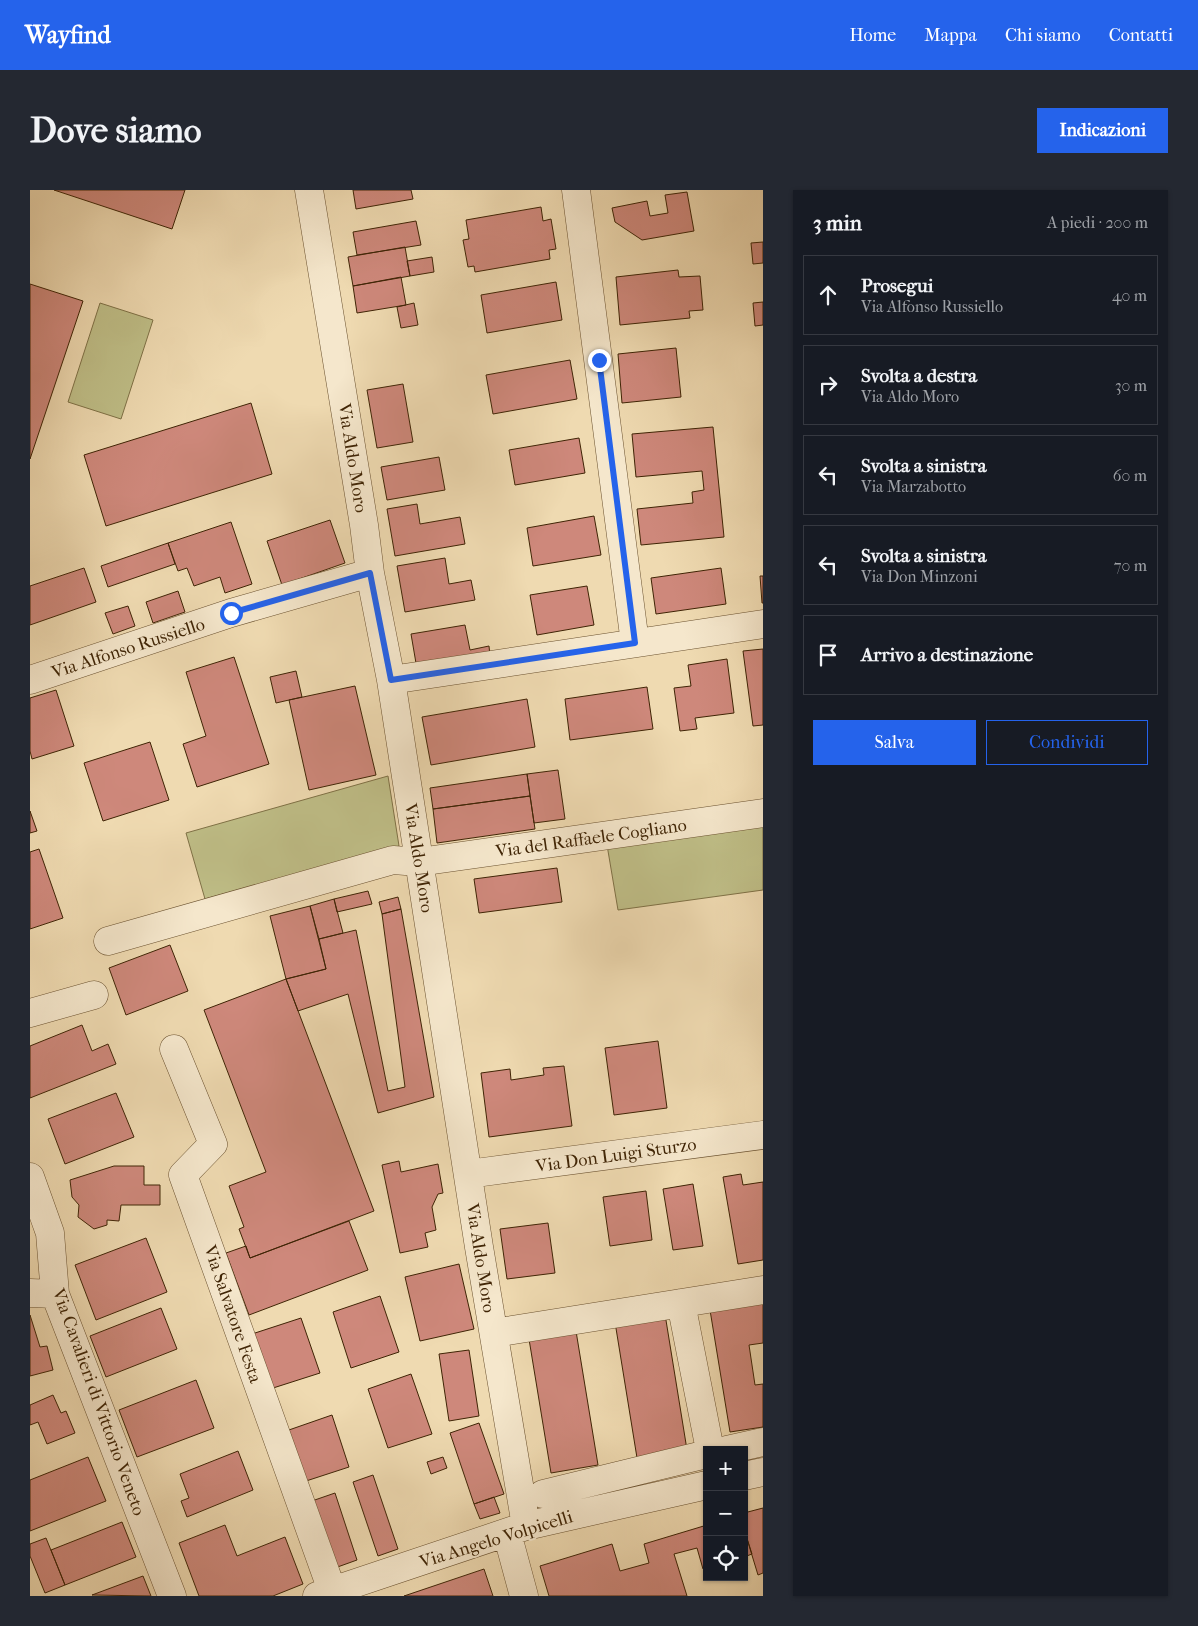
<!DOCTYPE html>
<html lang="it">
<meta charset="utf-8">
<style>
:root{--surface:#171b24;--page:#242831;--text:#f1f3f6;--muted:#9ea1a6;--line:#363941;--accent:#2563eb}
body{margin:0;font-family:"IM FELL French Canon",serif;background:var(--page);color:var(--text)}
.controls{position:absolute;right:15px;bottom:15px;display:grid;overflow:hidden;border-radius:0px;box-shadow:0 1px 4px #0004}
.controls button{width:45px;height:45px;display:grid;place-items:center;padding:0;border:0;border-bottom:1px solid var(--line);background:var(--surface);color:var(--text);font:25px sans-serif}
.stop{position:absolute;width:15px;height:15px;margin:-11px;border:4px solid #2563eb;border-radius:50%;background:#fff}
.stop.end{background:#2563eb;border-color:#fff;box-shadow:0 1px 5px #0008}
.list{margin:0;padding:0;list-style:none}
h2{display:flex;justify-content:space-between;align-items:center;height:65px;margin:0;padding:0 20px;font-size:21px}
h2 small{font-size:16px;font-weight:400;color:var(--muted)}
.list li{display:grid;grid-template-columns:32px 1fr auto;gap:15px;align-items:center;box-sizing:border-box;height:80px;margin:0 10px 10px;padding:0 10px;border:1px solid var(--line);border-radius:0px}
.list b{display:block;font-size:19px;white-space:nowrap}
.list p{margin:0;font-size:16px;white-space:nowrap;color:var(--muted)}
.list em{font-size:16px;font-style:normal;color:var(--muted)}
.actions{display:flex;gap:10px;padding:15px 20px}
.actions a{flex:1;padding:11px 0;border:1px solid var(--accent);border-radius:0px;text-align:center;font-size:18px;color:var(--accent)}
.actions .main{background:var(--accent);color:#fff}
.icon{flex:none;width:28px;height:28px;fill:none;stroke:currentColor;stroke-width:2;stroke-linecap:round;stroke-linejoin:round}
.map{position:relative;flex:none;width:733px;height:1406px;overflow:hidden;border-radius:0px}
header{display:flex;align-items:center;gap:30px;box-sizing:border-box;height:70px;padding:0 25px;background:var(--accent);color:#fff}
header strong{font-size:24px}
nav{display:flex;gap:28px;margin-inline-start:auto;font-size:18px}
.intro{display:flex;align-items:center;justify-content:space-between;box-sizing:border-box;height:120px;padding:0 30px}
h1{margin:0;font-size:35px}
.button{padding:12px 22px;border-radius:0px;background:var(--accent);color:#fff;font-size:18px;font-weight:700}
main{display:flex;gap:30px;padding:0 30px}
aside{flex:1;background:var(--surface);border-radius:0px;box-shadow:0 1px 4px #0004}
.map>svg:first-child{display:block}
</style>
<header>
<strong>Wayfind</strong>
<nav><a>Home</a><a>Mappa</a><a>Chi siamo</a><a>Contatti</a></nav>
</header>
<div class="intro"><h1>Dove siamo</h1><a class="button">Indicazioni</a></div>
<main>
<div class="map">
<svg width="733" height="1406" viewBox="0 0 733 1406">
<rect width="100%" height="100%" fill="#efdab1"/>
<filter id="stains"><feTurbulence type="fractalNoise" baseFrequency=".004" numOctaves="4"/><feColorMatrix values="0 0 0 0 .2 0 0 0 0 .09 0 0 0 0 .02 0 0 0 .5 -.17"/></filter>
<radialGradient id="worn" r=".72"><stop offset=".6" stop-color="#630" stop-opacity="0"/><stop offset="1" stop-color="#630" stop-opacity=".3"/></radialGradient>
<path fill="#bfbe87" stroke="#7f7146" d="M 70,113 L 123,130 L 91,229 L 38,212 Z
M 358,586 L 369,656 L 175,709 L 156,643 Z
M 733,634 L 733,700 L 588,720 L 577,655 Z"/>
<path fill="#ce887b" stroke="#3f2405" d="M 24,0 L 155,0 L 142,39 Z
M 323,0 L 381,0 L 383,9 L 326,19 Z
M 657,2 L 664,41 L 612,50 L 585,32 L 582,18 L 617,11 L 620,26 L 638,23 L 635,5 Z
M 511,17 L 513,31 L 521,29 L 526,59 L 519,60 L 520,69 L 445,82 L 444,76 L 438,77 L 433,50 L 439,49 L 436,30 Z
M 386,31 L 391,55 L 327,65 L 323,42 Z
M 733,52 L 733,73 L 723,74 L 721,53 Z
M 375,57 L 380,86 L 323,96 L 318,67 Z
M 402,67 L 404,82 L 380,86 L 377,71 Z
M 648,80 L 649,87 L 670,86 L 673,120 L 659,121 L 660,128 L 590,135 L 586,87 Z
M 371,87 L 376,115 L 327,123 L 323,96 Z
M 526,92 L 532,130 L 457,143 L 451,105 Z
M 0,94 L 53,111 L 0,269 Z
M 733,112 L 733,135 L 725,136 L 723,113 Z
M 384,113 L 388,135 L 371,138 L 367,117 Z
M 646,158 L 651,207 L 592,213 L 588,164 Z
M 540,170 L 547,209 L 463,224 L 456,185 Z
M 373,194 L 383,252 L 347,258 L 337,200 Z
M 221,213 L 242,284 L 76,336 L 54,265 Z
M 683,237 L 694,347 L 611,355 L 607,319 L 663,313 L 662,302 L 674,300 L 672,281 L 606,287 L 602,244 Z
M 549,248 L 555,283 L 485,295 L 479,260 Z
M 409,267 L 415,300 L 357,310 L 351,277 Z
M 387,314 L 390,334 L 430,327 L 435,354 L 365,366 L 357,319 Z
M 564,326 L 571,365 L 503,376 L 497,338 Z
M 300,330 L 315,373 L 252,395 L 237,351 Z
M 201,332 L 222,394 L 195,403 L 190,387 L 164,396 L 157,378 L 148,381 L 138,353 Z
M 138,353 L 145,374 L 78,397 L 71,376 Z
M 415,368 L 419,394 L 441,390 L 445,410 L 375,422 L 367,376 Z
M 54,378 L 66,412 L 0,435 L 0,396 Z
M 691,378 L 696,414 L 626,424 L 621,388 Z
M 730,386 L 733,386 L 733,413 L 732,413 Z
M 557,396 L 564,435 L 507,445 L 500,405 Z
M 148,401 L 155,422 L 123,433 L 116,412 Z
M 98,416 L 105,436 L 83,444 L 75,423 Z
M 435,435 L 440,460 L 459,456 L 460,466 L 387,479 L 381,444 Z
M 733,459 L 733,535 L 723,536 L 713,461 Z
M 204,467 L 239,574 L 167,597 L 153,554 L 176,546 L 156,482 Z
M 697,469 L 704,523 L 665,528 L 667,539 L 650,541 L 644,498 L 661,496 L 658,475 Z
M 266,481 L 272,507 L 246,513 L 240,487 Z
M 325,496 L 346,585 L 279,600 L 259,510 Z
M 617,497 L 623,539 L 540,550 L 535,509 Z
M 26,500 L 44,556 L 2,569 L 0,561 L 0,508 Z
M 497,509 L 505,557 L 401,575 L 392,527 Z
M 120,552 L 139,610 L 73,631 L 54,573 Z
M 528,580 L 535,629 L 504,633 L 497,584 Z
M 497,584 L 500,606 L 403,619 L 400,598 Z
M 500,606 L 505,639 L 407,653 L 403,619 Z
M 0,621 L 7,641 L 0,643 Z
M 9,659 L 33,728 L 0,739 L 0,662 Z
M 527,678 L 532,712 L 449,723 L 444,689 Z
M 338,701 L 342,714 L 307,722 L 304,709 Z
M 368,707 L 371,719 L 352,724 L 349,712 Z
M 304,709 L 313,743 L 289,749 L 280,716 Z
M 280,716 L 296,779 L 256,789 L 240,726 Z
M 371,719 L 404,907 L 348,923 L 318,804 L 268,821 L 256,789 L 296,779 L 289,749 L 326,740 L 358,901 L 375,897 L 352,724 Z
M 140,755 L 158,801 L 96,825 L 79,778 Z
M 256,789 L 344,1021 L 220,1068 L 209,1039 L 214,1037 L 199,996 L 236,982 L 174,820 Z
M 52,835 L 62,861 L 78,854 L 86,874 L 0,908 L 0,856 Z
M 628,851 L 637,918 L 584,925 L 575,858 Z
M 534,876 L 542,936 L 459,947 L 451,883 L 480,879 L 481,890 L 514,885 L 513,878 Z
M 86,903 L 104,947 L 35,974 L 18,929 Z
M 369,971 L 371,982 L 408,974 L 413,1003 L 408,1004 L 402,1017 L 406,1040 L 395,1043 L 398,1057 L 370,1063 L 352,975 Z
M 84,976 L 114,976 L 114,995 L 130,995 L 130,1015 L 91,1015 L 89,1031 L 77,1030 L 77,1035 L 64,1039 L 48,1027 L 49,1015 L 42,1007 L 40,990 Z
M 711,984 L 713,995 L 733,992 L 733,1070 L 708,1074 L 693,987 Z
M 663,994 L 673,1056 L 643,1060 L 633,999 Z
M 616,1001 L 622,1050 L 580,1056 L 573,1007 Z
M 319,1031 L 338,1080 L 219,1125 L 196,1063 L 216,1056 L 220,1068 Z
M 518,1033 L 525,1083 L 477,1089 L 470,1039 Z
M 116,1048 L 137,1102 L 66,1130 L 45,1075 Z
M 429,1074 L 444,1139 L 390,1151 L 375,1087 Z
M 350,1106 L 369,1162 L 321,1178 L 303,1122 Z
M 733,1111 L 733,1153 L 719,1155 L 725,1195 L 733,1194 L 733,1237 L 700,1242 L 680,1120 Z
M 131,1118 L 147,1159 L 76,1187 L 60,1146 Z
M 634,1118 L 658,1266 L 608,1274 L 584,1126 Z
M 0,1125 L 10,1157 L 17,1156 L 23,1180 L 0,1186 Z
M 271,1128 L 290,1183 L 240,1199 L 222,1144 Z
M 545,1135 L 568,1275 L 521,1283 L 498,1143 Z
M 439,1160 L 449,1226 L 419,1231 L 409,1164 Z
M 381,1184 L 402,1244 L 358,1258 L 338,1199 Z
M 166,1190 L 184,1238 L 107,1267 L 89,1220 Z
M 23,1205 L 31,1223 L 36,1221 L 45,1243 L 17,1254 L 8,1232 L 0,1235 L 0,1215 Z
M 302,1225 L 319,1277 L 273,1292 L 256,1241 Z
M 449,1233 L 474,1304 L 444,1314 L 420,1243 Z
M 208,1261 L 223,1300 L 157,1327 L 151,1311 L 159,1308 L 150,1284 Z
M 58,1267 L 76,1311 L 0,1341 L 0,1290 Z
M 413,1267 L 417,1278 L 401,1284 L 397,1272 Z
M 343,1285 L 368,1359 L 348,1366 L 323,1292 Z
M 305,1303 L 327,1370 L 302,1379 L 279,1312 Z
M 464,1307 L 470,1323 L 450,1329 L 444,1314 Z
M 733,1318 L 733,1383 L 728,1385 L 714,1339 L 714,1323 Z
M 92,1332 L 106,1367 L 35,1395 L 21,1360 Z
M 195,1335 L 207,1366 L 255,1347 L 273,1394 L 243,1406 L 169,1406 L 149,1353 Z
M 677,1335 L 677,1378 L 673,1379 L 667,1358 L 644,1364 L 657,1406 L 519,1406 L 510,1376 L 582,1354 L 590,1381 L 619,1373 L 614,1354 Z
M 714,1339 L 722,1364 L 714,1367 Z
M 16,1348 L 35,1395 L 15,1403 L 0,1366 L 0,1354 Z
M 454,1379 L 463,1406 L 374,1406 Z
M 113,1386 L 121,1406 L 62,1405 Z"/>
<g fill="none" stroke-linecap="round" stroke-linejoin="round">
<defs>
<path id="minor" d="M 279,0 L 334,335 L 340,383 L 361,490 L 449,1057 L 496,1336
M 546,0 L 605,453
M 0,490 L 201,423 L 340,383
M 361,490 L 733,434
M 78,751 L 363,670 L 389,672 L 733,623
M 0,823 L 64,805
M 144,859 L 183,954 L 153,985 L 304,1406
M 438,984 L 733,945
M 0,987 L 20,1043 L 25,1104 L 142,1406
M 0,1103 L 25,1104
M 651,1113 L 680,1260
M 464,1143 L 733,1100
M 697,1260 L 733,1252
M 714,1286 L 733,1282
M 513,1304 L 677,1264
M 477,1343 L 494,1406
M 287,1406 L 496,1336 L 677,1295"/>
</defs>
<use href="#minor" stroke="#6b5230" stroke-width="29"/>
<use href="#minor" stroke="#f5e7cc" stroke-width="28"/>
</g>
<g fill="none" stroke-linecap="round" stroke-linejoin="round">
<path stroke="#2563eb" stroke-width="6" d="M 201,423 L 340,383 L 361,490 L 605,453 L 569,170"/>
</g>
<g text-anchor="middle" stroke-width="4" stroke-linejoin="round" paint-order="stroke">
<g font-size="18" fill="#3f2405" stroke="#f5e7cc">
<text transform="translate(323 268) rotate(81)" y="6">Via Aldo Moro</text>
<text transform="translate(98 458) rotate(-18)" y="6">Via Alfonso Russiello</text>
<text transform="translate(561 648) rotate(-8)" y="6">Via del Raffaele Cogliano</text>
<text transform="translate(389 668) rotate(81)" y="6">Via Aldo Moro</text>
<text transform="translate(586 965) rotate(-8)" y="6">Via Don Luigi Sturzo</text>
<text transform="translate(451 1068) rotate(81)" y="6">Via Aldo Moro</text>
<text transform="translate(203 1124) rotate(71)" y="6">Via Salvatore Festa</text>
<text transform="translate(69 1212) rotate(70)" y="6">Via Cavalieri di Vittorio Veneto</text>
<text transform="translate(466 1349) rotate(-17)" y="6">Via Angelo Volpicelli</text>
</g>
</g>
<rect width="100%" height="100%" filter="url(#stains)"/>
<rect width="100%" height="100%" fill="url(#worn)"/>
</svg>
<div class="controls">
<button>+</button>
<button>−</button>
<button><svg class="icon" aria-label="locate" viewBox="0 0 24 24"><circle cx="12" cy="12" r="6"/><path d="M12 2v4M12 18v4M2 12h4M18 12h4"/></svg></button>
</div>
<div class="stop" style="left:201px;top:423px"></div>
<div class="stop end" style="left:569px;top:170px"></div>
</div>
<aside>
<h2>3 min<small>A piedi · 200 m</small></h2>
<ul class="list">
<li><svg class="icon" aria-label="ahead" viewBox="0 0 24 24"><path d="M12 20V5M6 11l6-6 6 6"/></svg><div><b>Prosegui</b><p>Via Alfonso Russiello</p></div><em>40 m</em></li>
<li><svg class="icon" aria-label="right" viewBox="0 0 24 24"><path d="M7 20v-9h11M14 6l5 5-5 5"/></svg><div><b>Svolta a destra</b><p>Via Aldo Moro</p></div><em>30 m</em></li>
<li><svg class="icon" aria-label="left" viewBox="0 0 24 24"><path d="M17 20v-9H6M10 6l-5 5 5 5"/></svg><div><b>Svolta a sinistra</b><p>Via Marzabotto</p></div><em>60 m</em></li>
<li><svg class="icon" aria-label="left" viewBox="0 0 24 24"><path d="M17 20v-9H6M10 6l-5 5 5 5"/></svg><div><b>Svolta a sinistra</b><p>Via Don Minzoni</p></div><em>70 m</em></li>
<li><svg class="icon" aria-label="arrive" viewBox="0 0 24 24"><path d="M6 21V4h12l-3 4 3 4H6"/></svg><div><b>Arrivo a destinazione</b></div></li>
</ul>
<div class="actions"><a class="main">Salva</a><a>Condividi</a></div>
</aside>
</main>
